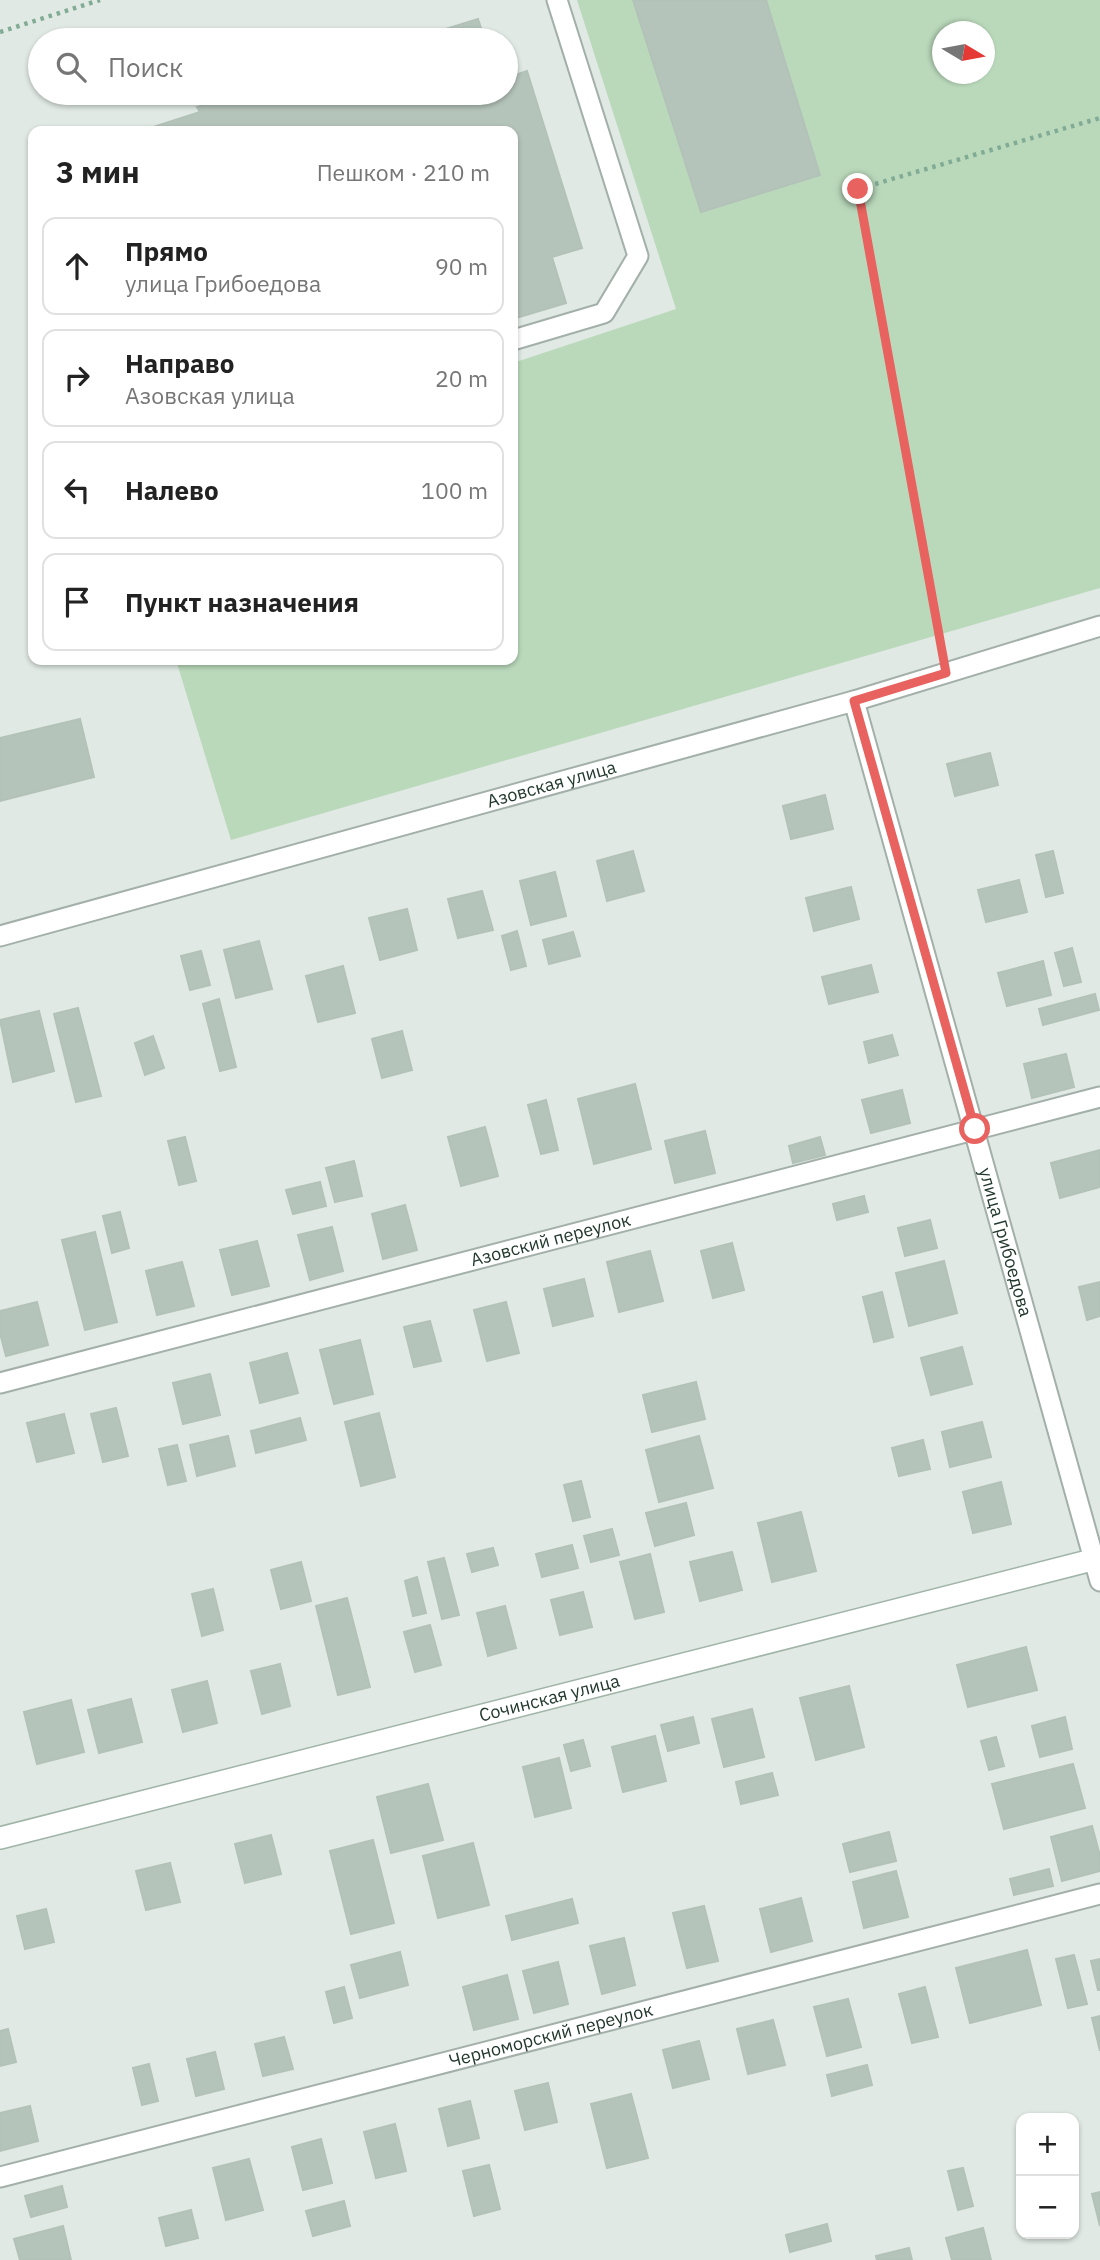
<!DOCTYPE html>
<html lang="ru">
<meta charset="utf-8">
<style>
:root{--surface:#fff;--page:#f2f2f2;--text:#222;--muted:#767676;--line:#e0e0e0}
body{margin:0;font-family:"IBM Plex Sans",sans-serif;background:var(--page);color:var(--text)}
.controls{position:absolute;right:21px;bottom:21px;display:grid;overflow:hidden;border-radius:14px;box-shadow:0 2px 5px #0004}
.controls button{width:63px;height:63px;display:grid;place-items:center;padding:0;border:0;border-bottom:2px solid var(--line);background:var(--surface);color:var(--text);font:35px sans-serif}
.compass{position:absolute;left:932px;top:21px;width:63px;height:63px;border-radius:50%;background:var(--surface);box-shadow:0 2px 5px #0004;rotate:100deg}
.stop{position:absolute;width:21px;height:21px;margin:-16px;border:5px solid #e8625f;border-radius:50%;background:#fff}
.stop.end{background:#e8625f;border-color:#fff;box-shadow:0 2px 7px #0008}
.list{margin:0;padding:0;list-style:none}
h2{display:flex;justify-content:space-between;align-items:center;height:91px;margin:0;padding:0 28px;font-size:30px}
h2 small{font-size:23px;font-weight:400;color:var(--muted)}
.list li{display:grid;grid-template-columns:46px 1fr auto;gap:21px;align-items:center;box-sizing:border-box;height:98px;margin:0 14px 14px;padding:0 14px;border:2px solid var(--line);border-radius:14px}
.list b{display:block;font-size:26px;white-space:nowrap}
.list p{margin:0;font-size:23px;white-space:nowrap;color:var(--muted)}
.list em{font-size:23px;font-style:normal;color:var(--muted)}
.icon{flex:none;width:38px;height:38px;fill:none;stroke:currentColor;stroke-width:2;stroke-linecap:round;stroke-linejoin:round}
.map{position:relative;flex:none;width:1100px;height:2260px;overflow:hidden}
.search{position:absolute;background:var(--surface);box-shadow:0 2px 5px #0004;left:28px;top:28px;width:490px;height:77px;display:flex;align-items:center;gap:18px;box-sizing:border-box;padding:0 24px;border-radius:38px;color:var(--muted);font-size:26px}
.panel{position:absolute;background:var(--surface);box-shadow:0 2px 5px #0004;left:28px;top:126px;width:490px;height:539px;border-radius:14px}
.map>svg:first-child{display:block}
</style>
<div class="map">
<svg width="1100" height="2260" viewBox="0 0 1100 2260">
<rect width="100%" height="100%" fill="#e0e9e3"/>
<path fill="#bad9bb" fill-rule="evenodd" d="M 577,0 L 1100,0 L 1100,588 L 231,840 L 176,660 L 513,660 L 513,363 L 676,309 ZM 942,32 L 984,32 L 984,74 L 942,74 Z"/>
<path fill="#b5c4bb" stroke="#b3c2b8" stroke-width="2" d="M 633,0 L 766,0 L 820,175 L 701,212 Z
M 478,19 L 485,40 L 410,40 Z
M 527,71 L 582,248 L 552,257 L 566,303 L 513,319 L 513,131 L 141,131 L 200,112 L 197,107 L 241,93 L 506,93 L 506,78 Z
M 80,719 L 94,777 L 0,801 L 0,738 Z
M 990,753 L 998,785 L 955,796 L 947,764 Z
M 825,795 L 833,829 L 791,839 L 783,806 Z
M 633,851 L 644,891 L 607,901 L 597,861 Z
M 1053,851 L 1063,893 L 1046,897 L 1036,855 Z
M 555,872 L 566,916 L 531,925 L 520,881 Z
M 1019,880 L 1027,912 L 986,922 L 978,890 Z
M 851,887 L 859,919 L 814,931 L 806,898 Z
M 482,891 L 493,930 L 458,938 L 448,899 Z
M 407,909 L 417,950 L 380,960 L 369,918 Z
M 517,931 L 526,966 L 511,970 L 502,936 Z
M 573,932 L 580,956 L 549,964 L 543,940 Z
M 259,941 L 272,989 L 236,998 L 224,950 Z
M 1072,948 L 1081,982 L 1064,986 L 1055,953 Z
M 201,951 L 210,985 L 190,990 L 181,956 Z
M 1043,961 L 1051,995 L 1007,1006 L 998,973 Z
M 871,965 L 878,992 L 829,1004 L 822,977 Z
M 343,966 L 355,1013 L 318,1022 L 306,976 Z
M 1095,994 L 1099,1010 L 1043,1025 L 1039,1009 Z
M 219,999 L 236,1067 L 220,1071 L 203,1004 Z
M 78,1008 L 101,1096 L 76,1102 L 54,1014 Z
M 39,1011 L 54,1071 L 13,1082 L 0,1020 Z
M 402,1031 L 412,1070 L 382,1078 L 372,1039 Z
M 892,1035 L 898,1055 L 869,1063 L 864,1042 Z
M 153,1036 L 164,1068 L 145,1075 L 135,1043 Z
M 1066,1054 L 1074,1087 L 1032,1098 L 1024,1064 Z
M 635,1084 L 651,1149 L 594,1164 L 578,1099 Z
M 902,1090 L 910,1123 L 871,1133 L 862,1100 Z
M 546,1100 L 558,1150 L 541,1154 L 528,1105 Z
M 485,1127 L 498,1176 L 461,1186 L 448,1137 Z
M 705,1131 L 715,1173 L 675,1183 L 665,1141 Z
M 185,1137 L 196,1181 L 179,1185 L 168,1141 Z
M 820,1137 L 825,1155 L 793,1163 L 789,1146 Z
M 1100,1150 L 1100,1187 L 1060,1198 L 1051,1163 Z
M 354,1161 L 362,1196 L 335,1202 L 326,1168 Z
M 320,1182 L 326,1206 L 293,1214 L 286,1190 Z
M 864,1196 L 868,1212 L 837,1220 L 833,1204 Z
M 405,1205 L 417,1250 L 383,1259 L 372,1214 Z
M 120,1212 L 129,1248 L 112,1253 L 103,1216 Z
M 930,1220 L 937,1248 L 905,1256 L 898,1228 Z
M 332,1227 L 343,1271 L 310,1280 L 298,1235 Z
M 95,1232 L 117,1322 L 85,1330 L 62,1240 Z
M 257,1241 L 269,1286 L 232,1295 L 220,1250 Z
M 732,1243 L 744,1290 L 713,1298 L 701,1251 Z
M 650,1251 L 663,1301 L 619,1312 L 607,1262 Z
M 944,1261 L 957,1313 L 909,1326 L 896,1273 Z
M 182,1262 L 194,1306 L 157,1315 L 146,1271 Z
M 584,1279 L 593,1316 L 553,1326 L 544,1289 Z
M 1100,1282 L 1100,1316 L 1087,1320 L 1079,1287 Z
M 882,1292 L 893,1337 L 874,1342 L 863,1297 Z
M 37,1302 L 48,1345 L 6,1356 L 0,1333 L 0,1311 Z
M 506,1302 L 519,1353 L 487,1361 L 474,1310 Z
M 430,1321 L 441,1361 L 414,1367 L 404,1327 Z
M 360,1340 L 373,1394 L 334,1404 L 320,1350 Z
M 962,1347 L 972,1384 L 931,1395 L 921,1358 Z
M 287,1353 L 298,1393 L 260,1403 L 250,1363 Z
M 210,1374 L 220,1415 L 183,1424 L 173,1383 Z
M 696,1382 L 705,1419 L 652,1432 L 643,1395 Z
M 116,1408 L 128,1456 L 103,1462 L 91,1414 Z
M 379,1413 L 395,1477 L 361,1486 L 345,1422 Z
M 64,1414 L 74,1453 L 37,1462 L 27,1423 Z
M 300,1418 L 306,1440 L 256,1453 L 251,1431 Z
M 982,1422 L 991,1457 L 950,1467 L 942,1432 Z
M 228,1436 L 235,1466 L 197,1476 L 190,1445 Z
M 699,1436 L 713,1488 L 659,1502 L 646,1450 Z
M 923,1440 L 930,1469 L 899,1476 L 892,1448 Z
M 177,1445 L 186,1481 L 168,1485 L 159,1449 Z
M 581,1481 L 590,1517 L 573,1521 L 564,1485 Z
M 1001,1482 L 1011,1524 L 973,1533 L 963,1492 Z
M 686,1503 L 694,1535 L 655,1546 L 646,1513 Z
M 801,1512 L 816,1571 L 772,1582 L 758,1523 Z
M 612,1529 L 619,1555 L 591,1562 L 584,1536 Z
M 572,1545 L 578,1568 L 542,1577 L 536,1554 Z
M 493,1548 L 498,1565 L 472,1572 L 467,1554 Z
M 732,1552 L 742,1590 L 700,1601 L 690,1562 Z
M 650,1554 L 664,1612 L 635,1619 L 620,1562 Z
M 444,1558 L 459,1615 L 442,1619 L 428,1562 Z
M 301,1562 L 311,1601 L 281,1609 L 271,1570 Z
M 417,1577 L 426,1613 L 413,1616 L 405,1581 Z
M 213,1589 L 223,1630 L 202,1636 L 192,1594 Z
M 583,1592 L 592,1627 L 560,1635 L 551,1600 Z
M 347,1598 L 370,1687 L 338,1695 L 316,1606 Z
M 505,1606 L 516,1648 L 488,1656 L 477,1613 Z
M 430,1625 L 441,1665 L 415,1672 L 404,1632 Z
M 1026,1647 L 1037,1690 L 968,1707 L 957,1665 Z
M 280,1664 L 290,1706 L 262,1714 L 251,1671 Z
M 207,1681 L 217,1723 L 183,1732 L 172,1690 Z
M 849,1686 L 864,1747 L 816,1760 L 800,1698 Z
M 131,1699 L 142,1742 L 99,1753 L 88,1710 Z
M 71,1700 L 84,1752 L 37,1764 L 24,1712 Z
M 752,1709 L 764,1757 L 724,1767 L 712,1719 Z
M 693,1717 L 699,1743 L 668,1751 L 661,1725 Z
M 1065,1717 L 1072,1749 L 1040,1757 L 1032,1726 Z
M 655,1736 L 666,1781 L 623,1792 L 612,1747 Z
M 996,1737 L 1004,1766 L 989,1770 L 981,1741 Z
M 583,1740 L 590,1766 L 571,1771 L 564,1745 Z
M 559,1758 L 571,1808 L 535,1817 L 523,1767 Z
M 1073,1764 L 1085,1808 L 1004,1829 L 992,1784 Z
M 772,1773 L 778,1795 L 741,1804 L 736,1782 Z
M 428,1784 L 443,1840 L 391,1853 L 377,1797 Z
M 1092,1826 L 1100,1856 L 1100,1871 L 1062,1881 L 1051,1837 Z
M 889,1832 L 896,1861 L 850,1872 L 843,1844 Z
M 271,1835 L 281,1874 L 245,1883 L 235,1844 Z
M 373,1840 L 394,1923 L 351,1934 L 330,1851 Z
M 473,1843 L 489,1905 L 438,1918 L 423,1856 Z
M 170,1863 L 180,1902 L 146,1910 L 136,1871 Z
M 1049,1869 L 1053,1886 L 1014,1895 L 1010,1879 Z
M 896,1871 L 908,1917 L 864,1928 L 853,1882 Z
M 801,1898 L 812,1941 L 771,1952 L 760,1909 Z
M 572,1899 L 578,1923 L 512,1940 L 506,1916 Z
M 704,1906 L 718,1961 L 687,1968 L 673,1913 Z
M 46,1909 L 54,1942 L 25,1949 L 17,1916 Z
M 624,1938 L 635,1985 L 602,1994 L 590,1946 Z
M 1027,1950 L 1041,2005 L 970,2023 L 956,1968 Z
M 400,1952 L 408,1985 L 360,1998 L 351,1965 Z
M 1074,1955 L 1087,2004 L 1068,2008 L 1056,1959 Z
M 1100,1959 L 1100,1990 L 1098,1990 L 1091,1961 Z
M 558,1962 L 568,2004 L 534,2013 L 523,1971 Z
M 507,1975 L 518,2019 L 474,2030 L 463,1987 Z
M 344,1987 L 352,2018 L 334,2023 L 326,1992 Z
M 925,1987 L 938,2037 L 912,2043 L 899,1994 Z
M 848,1999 L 861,2047 L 827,2056 L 814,2007 Z
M 1100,2016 L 1100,2051 L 1092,2018 Z
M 773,2020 L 785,2065 L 748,2074 L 737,2029 Z
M 8,2029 L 16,2062 L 0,2066 L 0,2031 Z
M 284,2037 L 293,2069 L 263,2076 L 255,2044 Z
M 699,2041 L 709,2079 L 673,2088 L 663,2050 Z
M 215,2052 L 224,2089 L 196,2096 L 187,2059 Z
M 149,2064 L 158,2101 L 142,2105 L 133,2068 Z
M 867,2065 L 872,2085 L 832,2096 L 827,2075 Z
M 548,2083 L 557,2122 L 525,2130 L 515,2091 Z
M 631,2094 L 648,2158 L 607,2168 L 591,2104 Z
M 470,2101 L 479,2138 L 448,2146 L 439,2109 Z
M 30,2106 L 38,2141 L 0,2151 L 0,2113 Z
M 395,2124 L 406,2171 L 376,2178 L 364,2132 Z
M 321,2139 L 332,2183 L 303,2190 L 292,2147 Z
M 249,2159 L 263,2210 L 226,2220 L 213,2168 Z
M 489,2165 L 500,2209 L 474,2216 L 463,2171 Z
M 963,2168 L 973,2206 L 958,2210 L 948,2171 Z
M 62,2186 L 67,2207 L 31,2217 L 25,2196 Z
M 1100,2192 L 1100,2226 L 1092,2194 Z
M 344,2201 L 350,2226 L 313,2236 L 306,2211 Z
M 191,2210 L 198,2238 L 166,2246 L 159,2218 Z
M 827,2224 L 831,2241 L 790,2252 L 786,2235 Z
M 63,2226 L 71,2260 L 20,2260 L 14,2239 Z
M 983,2228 L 991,2260 L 952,2260 L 946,2238 Z
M 909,2248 L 912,2260 L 877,2260 L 876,2256 Z"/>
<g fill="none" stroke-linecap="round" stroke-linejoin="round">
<defs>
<g id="service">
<path d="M 513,340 L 604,313 L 638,256 L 557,0"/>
<path id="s1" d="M 854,701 L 1100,1581"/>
<path id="s2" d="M 0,936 L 854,701 L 1100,626"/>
<path id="s3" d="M 0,1383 L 1100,1097"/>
<path id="s4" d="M 0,2177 L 1100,1894"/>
</g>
<g id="secondary">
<path id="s5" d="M 0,1838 L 1100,1558"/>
</g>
</defs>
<use href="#service" stroke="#a3b0a9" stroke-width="23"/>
<use href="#secondary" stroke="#a0b4a8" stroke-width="24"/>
<path stroke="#82ab95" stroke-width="4.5" stroke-dasharray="3.5 5" stroke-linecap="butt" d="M 0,32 L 100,0
M 942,648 L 858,189 L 1100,118"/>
<use href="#service" stroke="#fff" stroke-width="19"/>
<use href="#secondary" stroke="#fff" stroke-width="21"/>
</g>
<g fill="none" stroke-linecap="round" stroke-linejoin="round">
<path stroke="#e8625f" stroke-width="9" d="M 858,189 L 946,673 L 854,701 L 975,1129"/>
</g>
<g text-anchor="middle" stroke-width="5" stroke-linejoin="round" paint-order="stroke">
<g font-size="18" fill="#22382d" stroke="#f0f6f1">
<text dy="6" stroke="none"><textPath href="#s2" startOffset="572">Азовская улица</textPath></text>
<text dy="6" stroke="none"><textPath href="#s3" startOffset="569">Азовский переулок</textPath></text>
<text dy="6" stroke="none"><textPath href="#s1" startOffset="562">улица Грибоедова</textPath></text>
<text dy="6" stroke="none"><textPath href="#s5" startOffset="567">Сочинская улица</textPath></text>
<text dy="6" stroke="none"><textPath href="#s4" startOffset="569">Черноморский переулок</textPath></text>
</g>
</g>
</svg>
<div class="controls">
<button>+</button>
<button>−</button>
</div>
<svg class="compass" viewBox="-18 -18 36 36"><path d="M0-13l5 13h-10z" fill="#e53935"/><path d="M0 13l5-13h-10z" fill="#767676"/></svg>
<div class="stop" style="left:975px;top:1129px"></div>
<div class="stop end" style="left:858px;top:189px"></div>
<div class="search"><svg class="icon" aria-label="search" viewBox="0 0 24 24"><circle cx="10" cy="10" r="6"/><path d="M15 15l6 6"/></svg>Поиск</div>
<section class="panel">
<h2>3 мин<small>Пешком · 210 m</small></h2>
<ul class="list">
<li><svg class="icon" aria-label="ahead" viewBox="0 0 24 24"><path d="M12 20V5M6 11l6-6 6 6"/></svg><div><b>Прямо</b><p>улица Грибоедова</p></div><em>90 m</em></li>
<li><svg class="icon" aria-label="right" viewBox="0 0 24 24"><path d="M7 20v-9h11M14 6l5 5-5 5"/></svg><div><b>Направо</b><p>Азовская улица</p></div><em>20 m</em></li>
<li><svg class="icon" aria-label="left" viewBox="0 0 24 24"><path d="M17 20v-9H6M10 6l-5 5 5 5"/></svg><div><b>Налево</b></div><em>100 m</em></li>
<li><svg class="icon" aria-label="arrive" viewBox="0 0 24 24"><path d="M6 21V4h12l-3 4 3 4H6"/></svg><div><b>Пункт назначения</b></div></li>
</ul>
</section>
</div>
